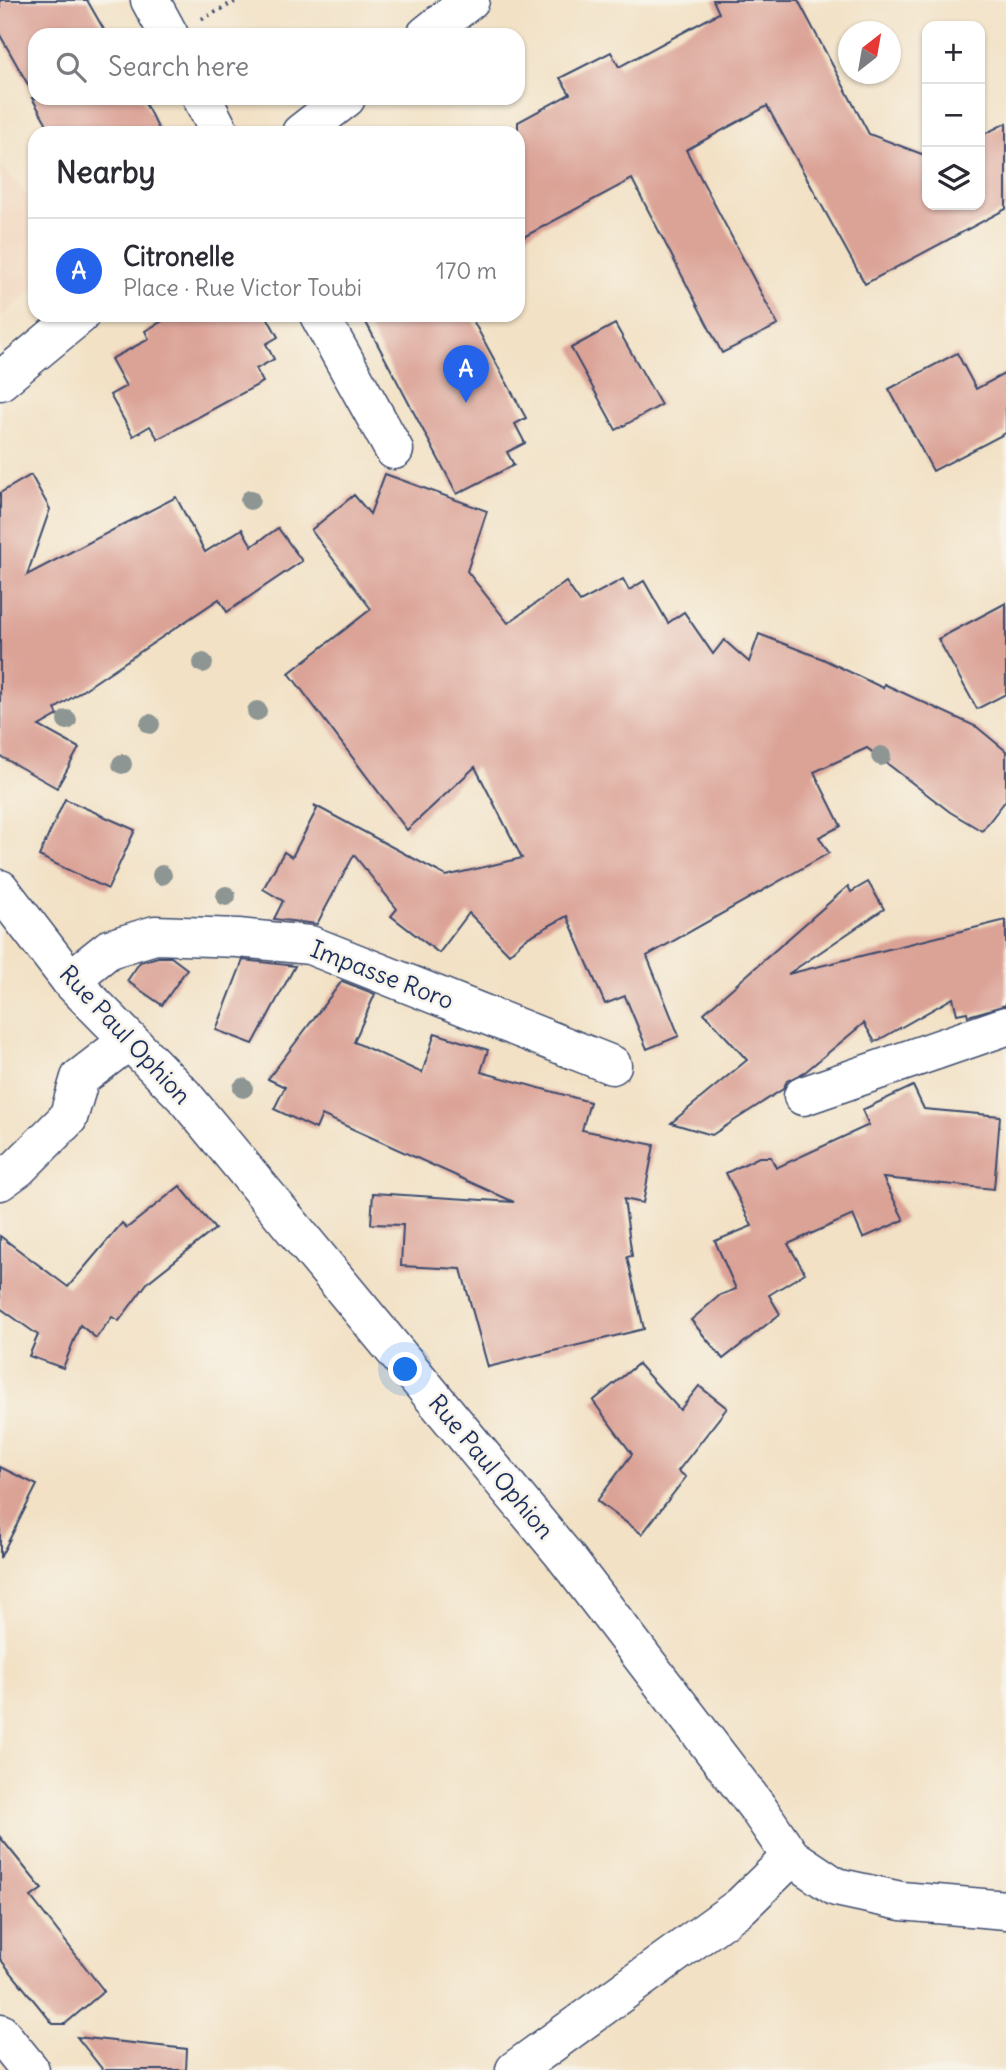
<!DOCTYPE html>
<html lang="en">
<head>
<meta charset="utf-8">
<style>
	:root { --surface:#fff; --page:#f7f7f7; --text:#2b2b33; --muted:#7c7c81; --line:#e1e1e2; --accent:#2563eb }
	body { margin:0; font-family:Delius,sans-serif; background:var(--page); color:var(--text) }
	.controls { position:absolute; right:21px; top:21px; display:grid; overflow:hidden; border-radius:14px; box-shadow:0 2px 5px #0004 }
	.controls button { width:63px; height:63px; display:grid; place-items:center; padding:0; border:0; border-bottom:2px solid var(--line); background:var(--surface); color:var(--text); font:35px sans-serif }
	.compass { position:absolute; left:838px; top:21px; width:63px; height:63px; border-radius:50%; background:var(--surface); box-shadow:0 2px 5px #0004; rotate:31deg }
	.you { position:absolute; left:406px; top:1370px; width:24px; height:24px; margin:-18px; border:5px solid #fff; border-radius:50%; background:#1a73e8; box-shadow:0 0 0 10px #1a73e833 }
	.badge { display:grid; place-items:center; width:46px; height:46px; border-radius:50%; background:var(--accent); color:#fff; font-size:23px; font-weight:700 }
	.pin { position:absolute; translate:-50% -58px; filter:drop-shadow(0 2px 4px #0008) }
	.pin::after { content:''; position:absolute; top:37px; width:24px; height:21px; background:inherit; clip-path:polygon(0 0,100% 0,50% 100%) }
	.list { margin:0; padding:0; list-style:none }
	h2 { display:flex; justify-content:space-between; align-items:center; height:91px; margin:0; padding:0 28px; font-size:30px }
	h2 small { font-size:23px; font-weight:400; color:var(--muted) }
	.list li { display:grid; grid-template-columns:46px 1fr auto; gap:21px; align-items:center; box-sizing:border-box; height:105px; padding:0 28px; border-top:2px solid var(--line) }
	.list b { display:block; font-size:26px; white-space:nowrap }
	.list p { margin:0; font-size:23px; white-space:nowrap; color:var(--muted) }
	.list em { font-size:23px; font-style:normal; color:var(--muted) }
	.icon { flex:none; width:38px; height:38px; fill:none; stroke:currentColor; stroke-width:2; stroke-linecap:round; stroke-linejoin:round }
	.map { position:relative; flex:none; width:1006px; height:2070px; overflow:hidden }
	.search { position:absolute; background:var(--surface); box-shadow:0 2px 5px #0004; left:28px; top:28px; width:497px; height:77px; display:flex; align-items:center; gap:18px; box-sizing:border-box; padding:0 24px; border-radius:21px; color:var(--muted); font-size:26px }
	.panel { position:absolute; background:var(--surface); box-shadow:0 2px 5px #0004; left:28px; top:126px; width:497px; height:196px; border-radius:21px }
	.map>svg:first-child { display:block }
	.built { fill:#f1d5bd }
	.building { fill:#dba296 }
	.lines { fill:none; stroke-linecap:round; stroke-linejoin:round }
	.minor-casing { stroke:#3b4a6d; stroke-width:41 }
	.path { stroke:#3b4a6d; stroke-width:4.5; stroke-dasharray:2 5; stroke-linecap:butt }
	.minor { stroke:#fff; stroke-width:38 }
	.tree { fill:#8d9693 }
	.labels { text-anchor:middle; stroke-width:5; stroke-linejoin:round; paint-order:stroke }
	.street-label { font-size:24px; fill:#1b2f5e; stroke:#f7f3e8 }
</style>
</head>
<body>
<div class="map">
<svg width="1006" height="2070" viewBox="0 0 1006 2070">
	<rect width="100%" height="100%" fill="#f7f3e8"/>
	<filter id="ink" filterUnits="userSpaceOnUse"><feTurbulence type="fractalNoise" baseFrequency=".0143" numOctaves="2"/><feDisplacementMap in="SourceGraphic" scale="14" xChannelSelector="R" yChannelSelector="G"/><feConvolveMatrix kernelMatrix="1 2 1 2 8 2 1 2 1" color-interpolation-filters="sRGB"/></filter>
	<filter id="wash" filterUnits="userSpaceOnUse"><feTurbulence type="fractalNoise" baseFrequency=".00686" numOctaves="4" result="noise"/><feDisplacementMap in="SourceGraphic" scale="28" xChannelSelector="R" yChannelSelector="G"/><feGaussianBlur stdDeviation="1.57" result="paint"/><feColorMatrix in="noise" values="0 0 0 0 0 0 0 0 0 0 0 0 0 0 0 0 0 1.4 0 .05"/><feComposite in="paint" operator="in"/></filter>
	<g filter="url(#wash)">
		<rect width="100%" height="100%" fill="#f2e1c5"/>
		<path class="built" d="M 0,164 L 35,205 L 35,288 L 0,318 Z"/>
		<g id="blocks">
			<g class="building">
				<path d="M 0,0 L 87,0 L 107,35 L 35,35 L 35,97 L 0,35 Z"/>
				<path d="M 713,0 L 798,0 L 869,134 L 927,156 L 927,205 L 980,205 L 980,136 L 1006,123 L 1006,209 L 865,284 L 767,106 L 686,150 L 778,325 L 722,353 L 632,179 L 518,240 L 518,122 L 570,94 L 560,78 L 611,52 L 619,67 L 719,13 Z"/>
				<path d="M 32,98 L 142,98 L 161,133 L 52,133 Z"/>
				<path d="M 173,315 L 266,315 L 278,337 L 266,344 L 274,359 L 256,369 L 263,382 L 158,439 L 150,426 L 133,436 L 110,395 L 126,386 L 111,359 L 149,339 L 145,331 Z"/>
				<path d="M 362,315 L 470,315 L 526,418 L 515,424 L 525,443 L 507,452 L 514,465 L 457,494 Z"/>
				<path d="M 615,324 L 661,405 L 616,430 L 571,348 Z"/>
				<path d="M 957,353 L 976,389 L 1006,373 L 1006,433 L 933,471 L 889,389 Z"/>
				<path d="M 385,474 L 487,511 L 467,571 L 508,623 L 566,582 L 580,602 L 623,579 L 629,590 L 644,581 L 668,623 L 684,612 L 713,654 L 724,640 L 749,662 L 759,634 L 823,659 L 883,688 L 884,684 L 977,727 L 1006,751 L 1006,800 L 982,831 L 950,812 L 867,748 L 814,772 L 841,826 L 819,837 L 829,853 L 647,956 L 679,1036 L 647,1049 L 625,996 L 605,1004 L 567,916 L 525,939 L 509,954 L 469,913 L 439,953 L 391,916 L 397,909 L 354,855 L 317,924 L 274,919 L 283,901 L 263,889 L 284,852 L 292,857 L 317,809 L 314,805 L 446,876 L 522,858 L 475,767 L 407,830 L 289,673 L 371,609 L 311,530 L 354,495 L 370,514 Z"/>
				<path d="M 31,475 L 50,509 L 27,575 L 176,497 L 205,552 L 242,529 L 252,546 L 278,528 L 302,561 L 227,612 L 219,599 L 55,709 L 58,715 L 39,726 L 79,748 L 57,788 L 0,756 L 0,493 Z"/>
				<path d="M 1006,603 L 1006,694 L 977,709 L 938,639 Z"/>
				<path d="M 65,799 L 135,830 L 108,889 L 39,856 Z"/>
				<path d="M 868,882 L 884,909 L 788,974 L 1006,920 L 1006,1005 L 968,1016 L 967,1012 L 957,1014 L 953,998 L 875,1042 L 864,1023 L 805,1072 L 787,1081 L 783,1089 L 712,1135 L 671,1123 L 747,1060 L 704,1013 L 848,886 L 851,892 Z"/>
				<path d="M 158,957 L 171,957 L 187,969 L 162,1005 L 127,981 L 140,962 Z"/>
				<path d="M 243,960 L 295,966 L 253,1044 L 216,1030 Z"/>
				<path d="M 342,981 L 375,994 L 354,1042 L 422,1073 L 435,1033 L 488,1050 L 481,1072 L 590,1102 L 582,1130 L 654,1145 L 643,1203 L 624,1199 L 632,1256 L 627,1257 L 644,1329 L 488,1367 L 461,1269 L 401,1266 L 403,1225 L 371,1224 L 373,1193 L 514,1202 L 322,1115 L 316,1129 L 274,1109 L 285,1087 L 268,1079 Z"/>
				<path d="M 913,1086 L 924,1109 L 1000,1116 L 994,1189 L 883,1178 L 904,1220 L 863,1238 L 853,1215 L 788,1244 L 805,1273 L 769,1295 L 780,1314 L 723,1359 L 691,1320 L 720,1295 L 736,1289 L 715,1241 L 752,1226 L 726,1173 L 759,1157 L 771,1157 L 776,1168 L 869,1125 L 862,1110 Z"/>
				<path d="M 180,1186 L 215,1229 L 148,1282 L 119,1321 L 112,1317 L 96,1338 L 80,1325 L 63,1368 L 29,1356 L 38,1335 L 0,1308 L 0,1236 L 68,1287 L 122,1223 L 127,1228 Z"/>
				<path d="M 638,1364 L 680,1410 L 699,1386 L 727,1408 L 678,1471 L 686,1477 L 642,1534 L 597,1501 L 632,1454 L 593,1401 Z"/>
				<path d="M 0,1467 L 37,1485 L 0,1558 Z"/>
				<path d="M 0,1837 L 42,1889 L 31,1897 L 104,1991 L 65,2024 L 53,2024 L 0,1959 Z"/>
				<path d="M 77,2037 L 187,2049 L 186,2070 L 103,2070 Z"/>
			</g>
		</g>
	</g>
	<g filter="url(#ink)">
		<use href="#blocks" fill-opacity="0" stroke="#3b4a6d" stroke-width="2"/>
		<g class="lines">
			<defs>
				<g id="minor">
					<path d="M 150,0 L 169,35"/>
					<path d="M 426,35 L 470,0"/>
					<path d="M 202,98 L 220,133"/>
					<path d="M 301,133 L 346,98"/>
					<path d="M 319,315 L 394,450"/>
					<path d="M 0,381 L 80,315"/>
					<path d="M 0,889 L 70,980 L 184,1096 L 564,1555 L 757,1807 L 791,1857 L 836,1887 L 901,1901 L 1006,1910"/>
					<path d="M 70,980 L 109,949 L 155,935 L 238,938 L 310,945 L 612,1065"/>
					<path d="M 803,1096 L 1006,1026"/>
					<path d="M 0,1181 L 18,1168 L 68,1118 L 80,1078 L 128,1041"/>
					<path d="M 0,2033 L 30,2070"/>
					<path d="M 515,2070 L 741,1906 L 791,1857"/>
				</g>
			</defs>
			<use href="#minor" class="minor-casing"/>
			<path class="path" d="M 202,19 L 238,0"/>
			<use href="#minor" class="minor"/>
		</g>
		<g class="tree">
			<circle cx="250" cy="500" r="10"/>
			<circle cx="203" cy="663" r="10"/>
			<circle cx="257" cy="711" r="10"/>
			<circle cx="67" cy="720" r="10"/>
			<circle cx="150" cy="724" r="10"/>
			<circle cx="881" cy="756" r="10"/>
			<circle cx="122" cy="764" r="10"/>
			<circle cx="162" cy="875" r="10"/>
			<circle cx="226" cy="896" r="10"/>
			<circle cx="243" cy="1088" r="10"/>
		</g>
	</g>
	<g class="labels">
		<g class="street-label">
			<text transform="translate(382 975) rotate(21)" y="8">Impasse Roro</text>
			<text transform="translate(125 1035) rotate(47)" y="8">Rue Paul Ophion</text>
			<text transform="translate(491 1467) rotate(50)" y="8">Rue Paul Ophion</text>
		</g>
	</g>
</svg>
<div class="controls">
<button>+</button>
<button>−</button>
<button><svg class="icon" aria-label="layers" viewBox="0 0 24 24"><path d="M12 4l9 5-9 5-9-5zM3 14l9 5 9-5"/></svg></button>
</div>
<svg class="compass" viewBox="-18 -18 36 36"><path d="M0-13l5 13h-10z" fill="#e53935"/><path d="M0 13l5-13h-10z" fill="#7c7c81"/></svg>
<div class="you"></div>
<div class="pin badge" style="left:466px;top:403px">A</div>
<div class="search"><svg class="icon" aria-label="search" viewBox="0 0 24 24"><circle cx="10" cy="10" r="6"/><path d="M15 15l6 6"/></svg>Search here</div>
<section class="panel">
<h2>Nearby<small></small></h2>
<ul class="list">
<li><span class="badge">A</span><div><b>Citronelle</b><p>Place · Rue Victor Toubi</p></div><em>170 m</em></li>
</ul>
</section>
</div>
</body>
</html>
